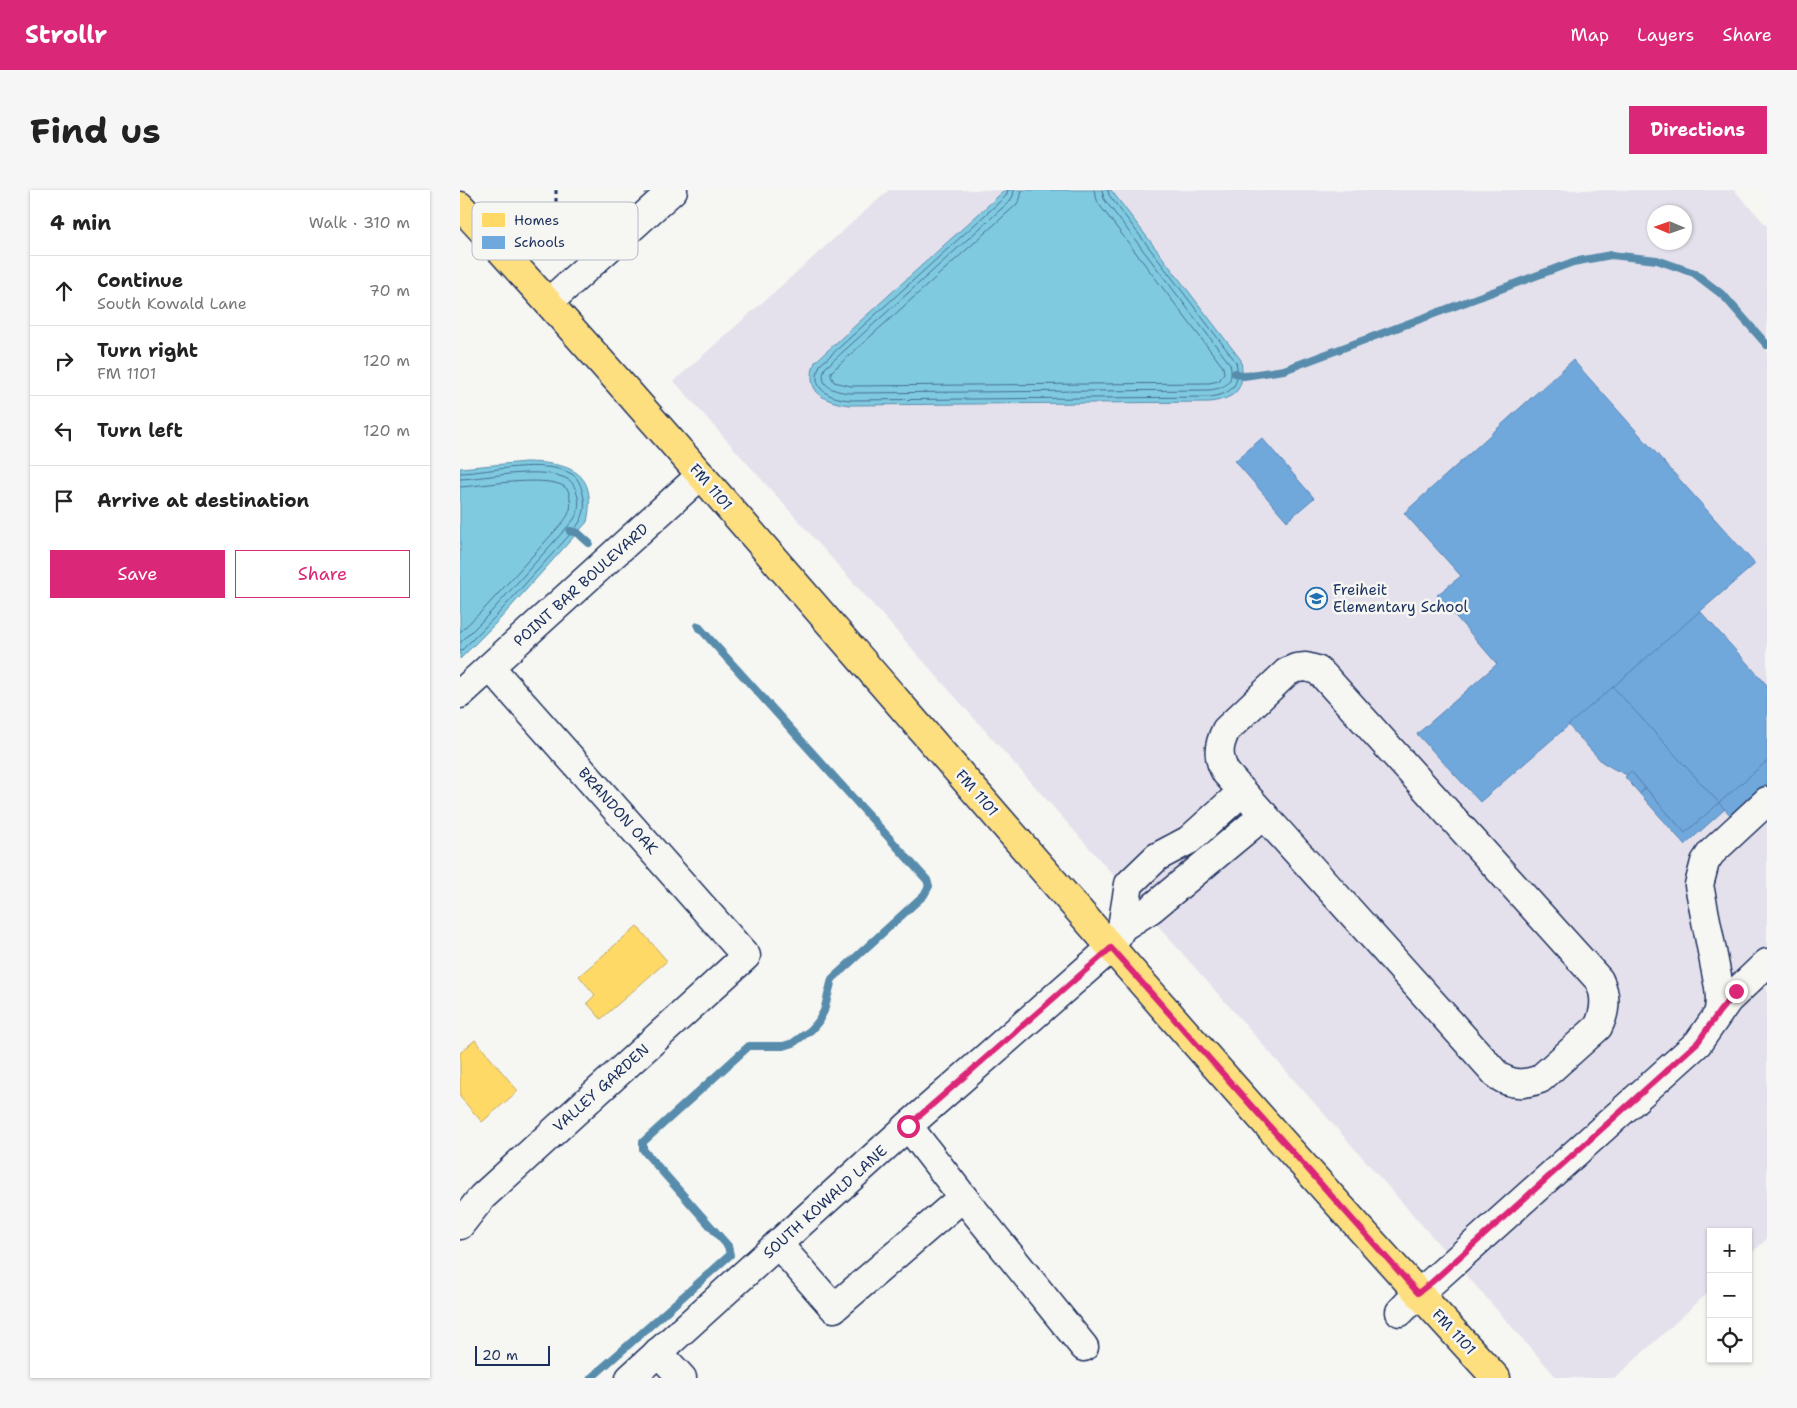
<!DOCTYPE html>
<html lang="en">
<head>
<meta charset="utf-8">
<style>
	:root { --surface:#fff; --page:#f6f6f6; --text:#222; --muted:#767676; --line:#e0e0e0; --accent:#db2777 }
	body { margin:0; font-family:"Shantell Sans",sans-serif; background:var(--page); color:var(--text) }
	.controls { position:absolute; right:15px; bottom:15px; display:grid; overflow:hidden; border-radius:0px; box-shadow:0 1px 4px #0004 }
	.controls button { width:45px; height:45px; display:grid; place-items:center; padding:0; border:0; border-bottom:1px solid var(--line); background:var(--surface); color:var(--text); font:25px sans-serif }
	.compass { position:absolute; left:1187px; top:15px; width:45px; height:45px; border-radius:50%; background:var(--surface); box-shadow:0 1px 4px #0004; rotate:272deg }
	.scale { position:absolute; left:15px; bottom:12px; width:75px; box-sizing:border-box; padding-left:5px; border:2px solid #1b2f5e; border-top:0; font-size:14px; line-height:18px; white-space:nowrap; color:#1b2f5e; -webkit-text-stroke:4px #f6f6f2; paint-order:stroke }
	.stop { position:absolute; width:15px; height:15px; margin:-11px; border:4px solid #db2777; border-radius:50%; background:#fff }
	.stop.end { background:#db2777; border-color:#fff; box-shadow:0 1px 5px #0008 }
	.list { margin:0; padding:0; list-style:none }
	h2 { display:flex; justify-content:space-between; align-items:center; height:65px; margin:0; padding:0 20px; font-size:21px }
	h2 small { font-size:16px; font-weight:400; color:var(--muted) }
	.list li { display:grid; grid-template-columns:32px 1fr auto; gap:15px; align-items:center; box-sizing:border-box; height:70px; padding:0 20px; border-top:1px solid var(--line) }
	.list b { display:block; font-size:19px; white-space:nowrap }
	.list p { margin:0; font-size:16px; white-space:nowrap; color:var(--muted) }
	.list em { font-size:16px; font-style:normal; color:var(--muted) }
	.actions { display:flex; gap:10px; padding:15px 20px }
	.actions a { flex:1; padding:11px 0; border:1px solid var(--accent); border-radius:0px; text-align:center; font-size:18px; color:var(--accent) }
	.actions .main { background:var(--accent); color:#fff }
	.icon { flex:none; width:28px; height:28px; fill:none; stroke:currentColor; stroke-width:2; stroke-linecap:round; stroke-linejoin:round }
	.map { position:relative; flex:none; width:1307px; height:1188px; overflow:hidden; border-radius:0px }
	header { display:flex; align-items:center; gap:30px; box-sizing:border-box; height:70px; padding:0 25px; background:var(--accent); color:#fff }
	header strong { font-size:24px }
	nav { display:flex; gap:28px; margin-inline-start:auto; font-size:18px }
	.intro { display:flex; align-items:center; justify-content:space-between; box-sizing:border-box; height:120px; padding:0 30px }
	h1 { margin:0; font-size:35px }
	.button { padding:12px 22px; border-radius:0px; background:var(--accent); color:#fff; font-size:18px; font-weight:700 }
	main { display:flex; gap:30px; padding:0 30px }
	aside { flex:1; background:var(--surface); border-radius:0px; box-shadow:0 1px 4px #0004 }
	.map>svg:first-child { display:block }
	.built { fill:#e5e1ec; fill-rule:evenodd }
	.water { fill:#80cae0; stroke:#588cac }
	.homes { fill:#ffd966; stroke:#bba664 }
	.schools { fill:#6fa8dc; stroke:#5684b6 }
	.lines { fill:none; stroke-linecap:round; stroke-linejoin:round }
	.shore { stroke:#436d92; stroke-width:1 }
	.stream { stroke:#588cac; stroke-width:8 }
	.minor-casing { stroke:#1b2f5e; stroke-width:31 }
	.major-casing { stroke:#1b2f5e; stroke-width:31 }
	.path { stroke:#1b2f5e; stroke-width:3; stroke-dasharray:4 4; stroke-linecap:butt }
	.minor { stroke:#f6f6f2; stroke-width:28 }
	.major { stroke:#fedf80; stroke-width:28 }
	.route { stroke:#db2777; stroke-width:6 }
	.labels { text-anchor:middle; stroke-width:5; stroke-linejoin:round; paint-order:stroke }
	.street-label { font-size:15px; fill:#1b2f5e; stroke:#f6f6f2 }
	.poi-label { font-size:15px; fill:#1b2f5e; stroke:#f6f6f2; text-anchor:start }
	.key { fill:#f6f6f2; stroke:#b4bac6; stroke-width:1 }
	.key-label { font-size:14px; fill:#1b2f5e }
</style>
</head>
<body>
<header>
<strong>Strollr</strong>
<nav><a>Map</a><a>Layers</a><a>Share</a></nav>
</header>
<div class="intro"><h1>Find us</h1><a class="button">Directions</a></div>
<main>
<aside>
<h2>4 min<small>Walk · 310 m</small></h2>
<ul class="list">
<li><svg class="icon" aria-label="ahead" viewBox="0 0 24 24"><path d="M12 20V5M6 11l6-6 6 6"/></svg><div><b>Continue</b><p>South Kowald Lane</p></div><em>70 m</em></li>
<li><svg class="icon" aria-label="right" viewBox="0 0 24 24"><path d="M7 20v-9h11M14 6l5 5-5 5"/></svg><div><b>Turn right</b><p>FM 1101</p></div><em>120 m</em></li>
<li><svg class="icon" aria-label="left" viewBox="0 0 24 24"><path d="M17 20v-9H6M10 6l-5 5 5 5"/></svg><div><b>Turn left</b></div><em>120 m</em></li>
<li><svg class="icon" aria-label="arrive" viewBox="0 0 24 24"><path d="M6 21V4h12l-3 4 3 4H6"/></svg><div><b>Arrive at destination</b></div></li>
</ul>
<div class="actions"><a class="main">Save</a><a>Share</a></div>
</aside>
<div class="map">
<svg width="1307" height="1188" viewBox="0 0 1307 1188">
	<rect width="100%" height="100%" fill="#f6f6f2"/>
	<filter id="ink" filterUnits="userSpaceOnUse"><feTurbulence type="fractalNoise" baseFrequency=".02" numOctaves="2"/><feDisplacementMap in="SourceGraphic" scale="10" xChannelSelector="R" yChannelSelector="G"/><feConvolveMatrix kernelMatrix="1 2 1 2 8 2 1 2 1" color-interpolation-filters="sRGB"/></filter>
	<g filter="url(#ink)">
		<path class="built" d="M 429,0 L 1274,0 L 1307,36 L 1307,1049 L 1288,1066 L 1288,1042 L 1251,1042 L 1251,1100 L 1155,1188 L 1097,1188 L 602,627 L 214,191 ZM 1194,22 L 1224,22 L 1224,52 L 1194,52 Z"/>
		<g class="water">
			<path d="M 545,0 L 651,0 L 781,170 C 785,198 778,208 750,212 L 390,215 C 364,212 344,202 355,172 Z"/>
			<path d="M 66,272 C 110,273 138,281 127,332 L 39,430 L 0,469 L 0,278 Z"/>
		</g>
		<g class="homes">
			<path d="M 177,736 L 207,771 L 141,829 L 127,813 L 135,805 L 119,786 Z"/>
			<path d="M 15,850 L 58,901 L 22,932 L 0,907 L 0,863 Z"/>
		</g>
		<g class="schools">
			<path d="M 1113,170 L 1295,374 L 1020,612 L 957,544 L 1037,474 L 977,405 L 1001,386 L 944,323 Z"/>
			<path d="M 802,248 L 854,308 L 827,331 L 775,271 Z"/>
			<path d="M 1240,421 L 1307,495 L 1307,571 L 1259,613 L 1153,497 Z"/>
			<path d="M 1153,497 L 1259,613 L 1225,643 L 1171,581 L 1167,585 L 1154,579 L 1142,572 L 1108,535 Z"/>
			<path d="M 1307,571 L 1307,599 L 1274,629 L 1259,613 Z"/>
			<path d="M 1171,581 L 1185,598 L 1180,604 L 1165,587 Z"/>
			<path d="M 1185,598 L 1225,643 L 1259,613 L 1265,619 L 1225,655 L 1180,604 Z"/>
		</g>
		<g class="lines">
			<g class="shore">
				<path d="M 548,0 L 546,6 L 360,175 C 349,200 370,208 390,210 L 750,207 C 772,204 781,195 776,172 L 649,5 L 648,0"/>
				<path d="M 554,0 L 553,6 L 550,11 L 365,178 C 357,197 376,202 391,203 L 749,200 C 767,198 774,192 770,174 L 644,9 L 642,0"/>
				<path d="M 562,0 L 560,9 L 556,15 L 371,182 L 371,186 L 374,192 L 391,196 L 749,193 L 759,191 L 764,183 L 763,177 L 638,13 L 634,0"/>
				<path d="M 0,283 C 32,282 82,268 112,284 C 119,289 121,296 123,304 C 127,318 123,329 114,340 L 36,426 L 0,462"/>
				<path d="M 0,289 C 29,288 84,275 109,290 C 114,293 116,301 118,307 C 120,319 117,327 109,335 L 31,422 L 0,453"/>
				<path d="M 0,297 C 20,296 94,283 107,299 C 109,301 110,306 110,309 C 112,318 109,324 104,331 L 26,417 L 0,442"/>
			</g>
			<g class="stream">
				<path d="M 775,183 L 784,186 L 824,180 L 1113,72 L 1151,65 L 1197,70 L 1234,83 L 1264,106 L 1307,155"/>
				<path d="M 110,341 L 118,343 L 129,353"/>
				<path d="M 131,1188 L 270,1065 L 268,1056 L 185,962 L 183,959 L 183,952 L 289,856 L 323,856 L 333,853 L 351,840 L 358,832 L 364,821 L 372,789 L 464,705 L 469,696 L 467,690 L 238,436"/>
			</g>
			<defs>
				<g id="minor">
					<path d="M 89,112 L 213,0"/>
					<path d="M 846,477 L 857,480 L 864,486 L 1139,790 C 1147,806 1146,821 1138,837 L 1080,889 C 1064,895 1052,895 1038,886 L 766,583 C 757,567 758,556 766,540 L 827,482 L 836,478 Z"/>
					<path d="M 0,504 L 241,285"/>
					<path d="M 662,737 L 691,719 L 804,625"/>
					<path d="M 1259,822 L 1260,809 L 1259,797 L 1239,695 L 1245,672 L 1251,663 L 1307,611"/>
					<path d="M 448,936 L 503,1007"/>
					<path d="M 0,1035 L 22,1007 L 286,766 L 30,477"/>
					<path d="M 318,1054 L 374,1118 L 503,1007 L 624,1157"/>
					<path d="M 940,1122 L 958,1103 L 972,1092 L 1238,853 L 1268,810 L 1307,773"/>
					<path d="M 198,1162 L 222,1188"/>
					<path d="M 170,1188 L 448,936 L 651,758 L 662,737 L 669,694 L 697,667 L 729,650 L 782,602"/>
				</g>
				<path id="major" d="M 0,16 C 150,178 293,345 437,511 C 634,739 832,966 1036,1188"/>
			</defs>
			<use href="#minor" class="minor-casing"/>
			<use href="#major" class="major-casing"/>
			<path class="path" d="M 96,0 L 96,33 L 91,50 L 96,58"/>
			<use href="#minor" class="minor"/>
			<use href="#major" class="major"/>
		</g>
	</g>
	<g class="lines" filter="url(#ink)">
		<path class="route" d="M 448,936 L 651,758 L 958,1103 L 972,1092 L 1238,852 L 1259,822 L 1276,801"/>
	</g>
	<defs>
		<symbol id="school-ring" viewBox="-11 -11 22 22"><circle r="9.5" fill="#f6f6f2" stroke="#1f6fb2" stroke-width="1.5"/><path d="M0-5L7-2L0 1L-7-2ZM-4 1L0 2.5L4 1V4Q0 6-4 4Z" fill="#1f6fb2"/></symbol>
	</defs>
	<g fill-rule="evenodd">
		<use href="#school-ring" x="844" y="396" width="25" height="25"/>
	</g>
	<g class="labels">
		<g class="street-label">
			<text transform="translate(251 297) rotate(49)" y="5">FM 1101</text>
			<text transform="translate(121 395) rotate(-42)" y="5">POINT BAR BOULEVARD</text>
			<text transform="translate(517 603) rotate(49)" y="5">FM 1101</text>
			<text transform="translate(158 621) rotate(48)" y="5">BRANDON OAK</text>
			<text transform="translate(141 898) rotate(-42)" y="5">VALLEY GARDEN</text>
			<text transform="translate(365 1012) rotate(-42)" y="5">SOUTH KOWALD LANE</text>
			<text transform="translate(994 1142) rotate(47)" y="5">FM 1101</text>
		</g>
		<g class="poi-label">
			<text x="873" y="405">Freiheit<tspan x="873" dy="17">Elementary School</tspan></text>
		</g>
	</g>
	<rect x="12" y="12" width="166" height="58" rx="8" class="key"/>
	<rect x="22" y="23" width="23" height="14" fill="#ffd966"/>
	<rect x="22" y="46" width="23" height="13" fill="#6fa8dc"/>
	<g class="key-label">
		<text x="54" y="35">Homes</text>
		<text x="54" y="57">Schools</text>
	</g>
</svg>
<div class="controls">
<button>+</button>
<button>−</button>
<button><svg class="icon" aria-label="locate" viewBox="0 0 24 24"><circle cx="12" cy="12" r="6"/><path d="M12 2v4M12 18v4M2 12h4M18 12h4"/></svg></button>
</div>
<svg class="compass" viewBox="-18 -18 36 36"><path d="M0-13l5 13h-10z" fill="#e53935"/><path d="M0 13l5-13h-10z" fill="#767676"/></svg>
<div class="scale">20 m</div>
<div class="stop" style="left:448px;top:936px"></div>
<div class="stop end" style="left:1276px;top:801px"></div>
</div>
</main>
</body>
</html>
